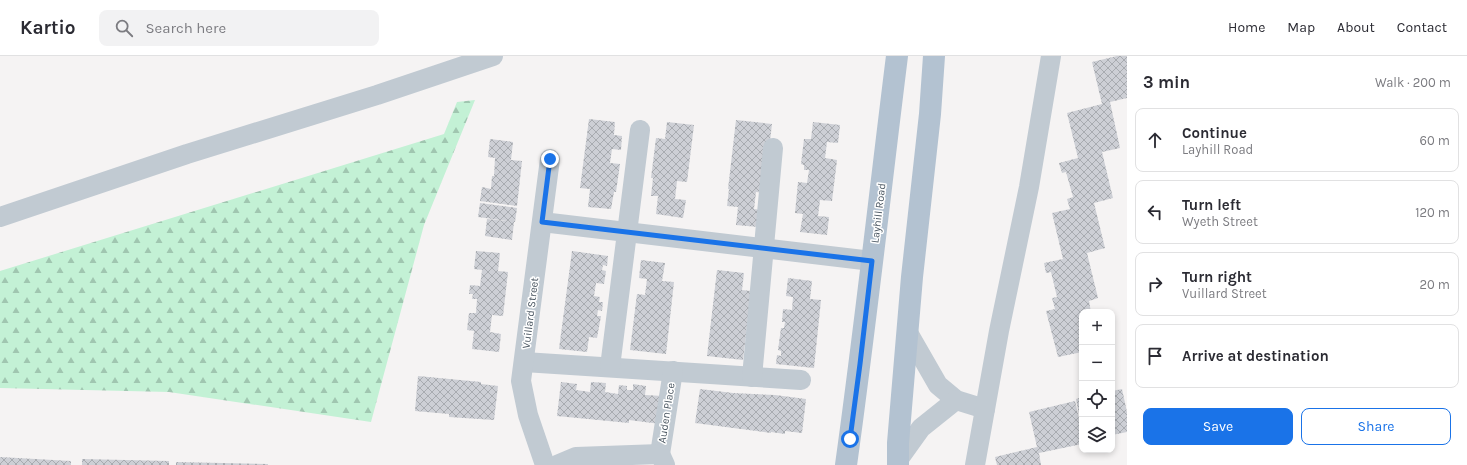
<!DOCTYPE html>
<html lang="en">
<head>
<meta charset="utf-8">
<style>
	:root { --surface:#fff; --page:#f2f2f3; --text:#2b2b33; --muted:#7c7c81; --line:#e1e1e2; --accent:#1a73e8 }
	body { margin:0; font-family:Karla,sans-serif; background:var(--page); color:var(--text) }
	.controls { position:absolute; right:12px; bottom:12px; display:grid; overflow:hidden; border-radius:8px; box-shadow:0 2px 6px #0003 }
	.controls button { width:36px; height:36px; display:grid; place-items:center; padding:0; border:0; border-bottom:1px solid var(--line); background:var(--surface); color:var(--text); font:20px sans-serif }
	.stop { position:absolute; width:12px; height:12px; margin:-9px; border:3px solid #1a73e8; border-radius:50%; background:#fff }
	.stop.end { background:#1a73e8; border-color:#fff; box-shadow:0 1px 4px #0008 }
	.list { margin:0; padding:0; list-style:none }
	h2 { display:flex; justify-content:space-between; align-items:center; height:52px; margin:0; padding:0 16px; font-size:17px }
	h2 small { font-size:13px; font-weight:400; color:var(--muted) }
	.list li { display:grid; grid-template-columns:26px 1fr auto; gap:12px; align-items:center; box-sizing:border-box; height:64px; margin:0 8px 8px; padding:0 8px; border:1px solid var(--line); border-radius:8px }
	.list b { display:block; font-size:15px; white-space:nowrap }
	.list p { margin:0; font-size:13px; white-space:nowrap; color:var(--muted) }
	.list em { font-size:13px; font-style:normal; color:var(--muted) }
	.actions { display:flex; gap:8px; padding:12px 16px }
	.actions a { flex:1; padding:9px 0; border:1px solid var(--accent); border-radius:8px; text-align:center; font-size:14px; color:var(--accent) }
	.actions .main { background:var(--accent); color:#fff }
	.icon { flex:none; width:22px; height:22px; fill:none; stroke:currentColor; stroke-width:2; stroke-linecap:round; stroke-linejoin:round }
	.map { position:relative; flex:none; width:1127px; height:409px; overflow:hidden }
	header { display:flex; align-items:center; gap:24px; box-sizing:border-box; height:56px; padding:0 20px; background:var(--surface); border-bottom:1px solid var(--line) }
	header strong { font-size:19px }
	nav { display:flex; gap:22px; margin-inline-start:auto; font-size:14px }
	.search { width:280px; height:36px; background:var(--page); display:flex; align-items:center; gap:10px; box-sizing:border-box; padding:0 14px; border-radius:8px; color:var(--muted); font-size:15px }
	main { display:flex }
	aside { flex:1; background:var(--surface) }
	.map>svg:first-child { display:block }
	.forest { fill:url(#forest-firs) }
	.building { fill:url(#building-cross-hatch) }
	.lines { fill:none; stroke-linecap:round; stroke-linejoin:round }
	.minor { stroke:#c1cad2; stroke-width:20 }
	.major { stroke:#b3c2d1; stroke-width:22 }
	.route { stroke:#1a73e8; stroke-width:5 }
	.labels { text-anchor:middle; stroke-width:3; stroke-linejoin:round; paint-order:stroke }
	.street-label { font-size:11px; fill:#4a5661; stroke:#fff }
</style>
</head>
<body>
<header>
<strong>Kartio</strong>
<div class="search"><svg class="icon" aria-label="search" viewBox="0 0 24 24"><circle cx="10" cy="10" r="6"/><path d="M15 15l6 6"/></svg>Search here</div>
<nav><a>Home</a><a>Map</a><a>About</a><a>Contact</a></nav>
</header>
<main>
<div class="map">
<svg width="1127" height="409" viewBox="0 0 1127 409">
	<defs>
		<pattern id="forest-firs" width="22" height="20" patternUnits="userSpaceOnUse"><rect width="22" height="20" fill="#c3f1d5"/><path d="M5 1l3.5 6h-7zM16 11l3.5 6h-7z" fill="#a0c6b0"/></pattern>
		<pattern id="building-cross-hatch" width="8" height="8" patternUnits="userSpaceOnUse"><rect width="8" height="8" fill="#cdcfd5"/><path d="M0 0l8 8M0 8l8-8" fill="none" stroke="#a8abb0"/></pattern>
	</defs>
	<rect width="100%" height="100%" fill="#f5f3f3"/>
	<path class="forest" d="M 475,44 L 424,169 L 371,366 L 169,336 L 0,332 L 0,215 L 444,78 L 457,46 Z"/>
	<g class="building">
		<path d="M 1117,0 L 1127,0 L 1127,42 L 1110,46 L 1120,92 L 1102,96 L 1113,142 L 1094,147 L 1105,192 L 1087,197 L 1098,242 L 1089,245 L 1091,256 L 1082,256 L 1082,296 L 1058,301 L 1046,255 L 1055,253 L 1052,242 L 1057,241 L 1051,216 L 1046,217 L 1044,207 L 1063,203 L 1052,157 L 1070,153 L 1067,143 L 1073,141 L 1066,116 L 1062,117 L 1059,107 L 1078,102 L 1067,57 L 1102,48 L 1092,6 Z"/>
		<path d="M 589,63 L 615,66 L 614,79 L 622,80 L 621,94 L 612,93 L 610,107 L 620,108 L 616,136 L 614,136 L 611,153 L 588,151 L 590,133 L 580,132 Z"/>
		<path d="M 736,64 L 772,68 L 764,137 L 756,136 L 754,153 L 761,154 L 758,171 L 736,169 L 738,151 L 727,150 L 729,133 L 728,133 Z"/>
		<path d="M 667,66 L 694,69 L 687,126 L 677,125 L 675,143 L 686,144 L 683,162 L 656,158 L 658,140 L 651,140 L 653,122 L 651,122 L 656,82 L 665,83 Z"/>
		<path d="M 813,66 L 840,69 L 838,87 L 827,86 L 825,102 L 837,104 L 832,145 L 820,144 L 818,160 L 829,161 L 827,179 L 800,176 L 803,158 L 795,157 L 798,126 L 807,127 L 809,114 L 804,114 L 804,109 L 801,108 L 804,83 L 811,83 Z"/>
		<path d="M 490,83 L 513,86 L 511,104 L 522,105 L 520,123 L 510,122 L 520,123 L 517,150 L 480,145 L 482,131 L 491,133 L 492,120 L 494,120 L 495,102 L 488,101 Z"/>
		<path d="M 480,147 L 517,152 L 515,166 L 514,166 L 512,184 L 485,180 L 487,163 L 507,165 L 478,161 Z"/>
		<path d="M 476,195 L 500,197 L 498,215 L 508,216 L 503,260 L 492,259 L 490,276 L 501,278 L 499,296 L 472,293 L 474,275 L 467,274 L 469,257 L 476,257 L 477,243 L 472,243 L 473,238 L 469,238 L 470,229 L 480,230 L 482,214 L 474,213 Z"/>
		<path d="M 572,195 L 608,200 L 607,210 L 603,209 L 602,214 L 606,215 L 604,228 L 596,227 L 594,240 L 600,241 L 599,246 L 603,246 L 602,255 L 598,254 L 597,260 L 601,260 L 597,282 L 589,281 L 587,296 L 559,293 Z"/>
		<path d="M 641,204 L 665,207 L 662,225 L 674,226 L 666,298 L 630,294 L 637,238 L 645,239 L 647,223 L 639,222 Z"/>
		<path d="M 717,214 L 744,217 L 742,234 L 751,235 L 743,304 L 707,300 Z"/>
		<path d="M 788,222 L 812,225 L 810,243 L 821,244 L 814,312 L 776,308 L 777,299 L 781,300 L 781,295 L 778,294 L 781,272 L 784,272 L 785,266 L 782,266 L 783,253 L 792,254 L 793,241 L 786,240 Z"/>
		<path d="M 418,320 L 481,326 L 481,328 L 498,330 L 494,364 L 449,361 L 449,358 L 415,355 Z"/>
		<path d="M 561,326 L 577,328 L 576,334 L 590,336 L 591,326 L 606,327 L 605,336 L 618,338 L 619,329 L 627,330 L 627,334 L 633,334 L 633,328 L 646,330 L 645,339 L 663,340 L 660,368 L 629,364 L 629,367 L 557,360 Z"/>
		<path d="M 700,333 L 733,337 L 775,339 L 806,343 L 802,377 L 785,375 L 785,378 L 771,376 L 771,377 L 695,367 Z"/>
		<path d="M 1122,333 L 1127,356 L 1127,376 L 1112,379 L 1112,335 Z"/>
		<path d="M 1082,341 L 1082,369 L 1081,369 L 1076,343 Z"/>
		<path d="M 1075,345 L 1082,375 L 1082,388 L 1039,397 L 1041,409 L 997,409 L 995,401 L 1037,391 L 1029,356 Z"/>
		<path d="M 0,401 L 71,405 L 71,409 L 0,409 Z"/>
		<path d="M 82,403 L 169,405 L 169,409 L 82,409 Z"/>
		<path d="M 176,406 L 268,408 L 268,409 L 176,409 Z"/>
	</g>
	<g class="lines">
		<g class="minor">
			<path d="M 0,161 L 187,98 L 377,39 L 493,0"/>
			<path d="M 542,166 L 872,205"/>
			<path d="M 907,275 L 938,329 L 956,344 L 985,353"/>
			<path d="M 524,306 L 801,324"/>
			<path d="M 610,311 L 640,74"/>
			<path d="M 752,321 L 773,92"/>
			<path d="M 660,398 L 673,315"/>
			<path d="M 898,404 L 921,372 L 956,344"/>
			<path d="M 545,409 L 528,359 L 521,325 L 550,103"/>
			<path d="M 557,409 L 576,401 L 660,398 L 665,409"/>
			<path d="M 975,409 L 999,275 L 1029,131 L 1051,0"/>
		</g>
		<g class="major">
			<path d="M 846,409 C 865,273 880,136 897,0"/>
			<path d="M 898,409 L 898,387 L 912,221 L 930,58 L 934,0"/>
		</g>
	</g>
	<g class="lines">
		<path class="route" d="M 550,103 L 542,166 L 872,205 L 860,308 L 850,383"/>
	</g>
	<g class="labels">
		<g class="street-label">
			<text transform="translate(878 157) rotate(-83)" y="4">Layhill Road</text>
			<text transform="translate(530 257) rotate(-83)" y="4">Vuillard Street</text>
			<text transform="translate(666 357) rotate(-81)" y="4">Auden Place</text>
		</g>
	</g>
</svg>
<div class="controls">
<button>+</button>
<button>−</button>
<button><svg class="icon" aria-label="locate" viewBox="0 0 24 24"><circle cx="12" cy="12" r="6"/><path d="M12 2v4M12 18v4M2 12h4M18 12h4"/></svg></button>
<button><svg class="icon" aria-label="layers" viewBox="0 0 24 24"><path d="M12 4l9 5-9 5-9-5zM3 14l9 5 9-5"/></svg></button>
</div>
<div class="stop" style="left:850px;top:383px"></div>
<div class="stop end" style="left:550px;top:103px"></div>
</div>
<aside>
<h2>3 min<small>Walk · 200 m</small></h2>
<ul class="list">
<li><svg class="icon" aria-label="ahead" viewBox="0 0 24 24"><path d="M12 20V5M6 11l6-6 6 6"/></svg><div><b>Continue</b><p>Layhill Road</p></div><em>60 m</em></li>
<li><svg class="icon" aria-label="left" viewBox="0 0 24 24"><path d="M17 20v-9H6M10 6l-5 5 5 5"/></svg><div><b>Turn left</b><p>Wyeth Street</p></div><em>120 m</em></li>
<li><svg class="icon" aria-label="right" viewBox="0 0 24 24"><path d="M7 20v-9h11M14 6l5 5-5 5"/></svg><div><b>Turn right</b><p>Vuillard Street</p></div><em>20 m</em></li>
<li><svg class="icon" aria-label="arrive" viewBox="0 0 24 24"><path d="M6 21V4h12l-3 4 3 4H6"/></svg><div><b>Arrive at destination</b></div></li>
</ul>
<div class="actions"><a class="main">Save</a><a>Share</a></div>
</aside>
</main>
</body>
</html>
